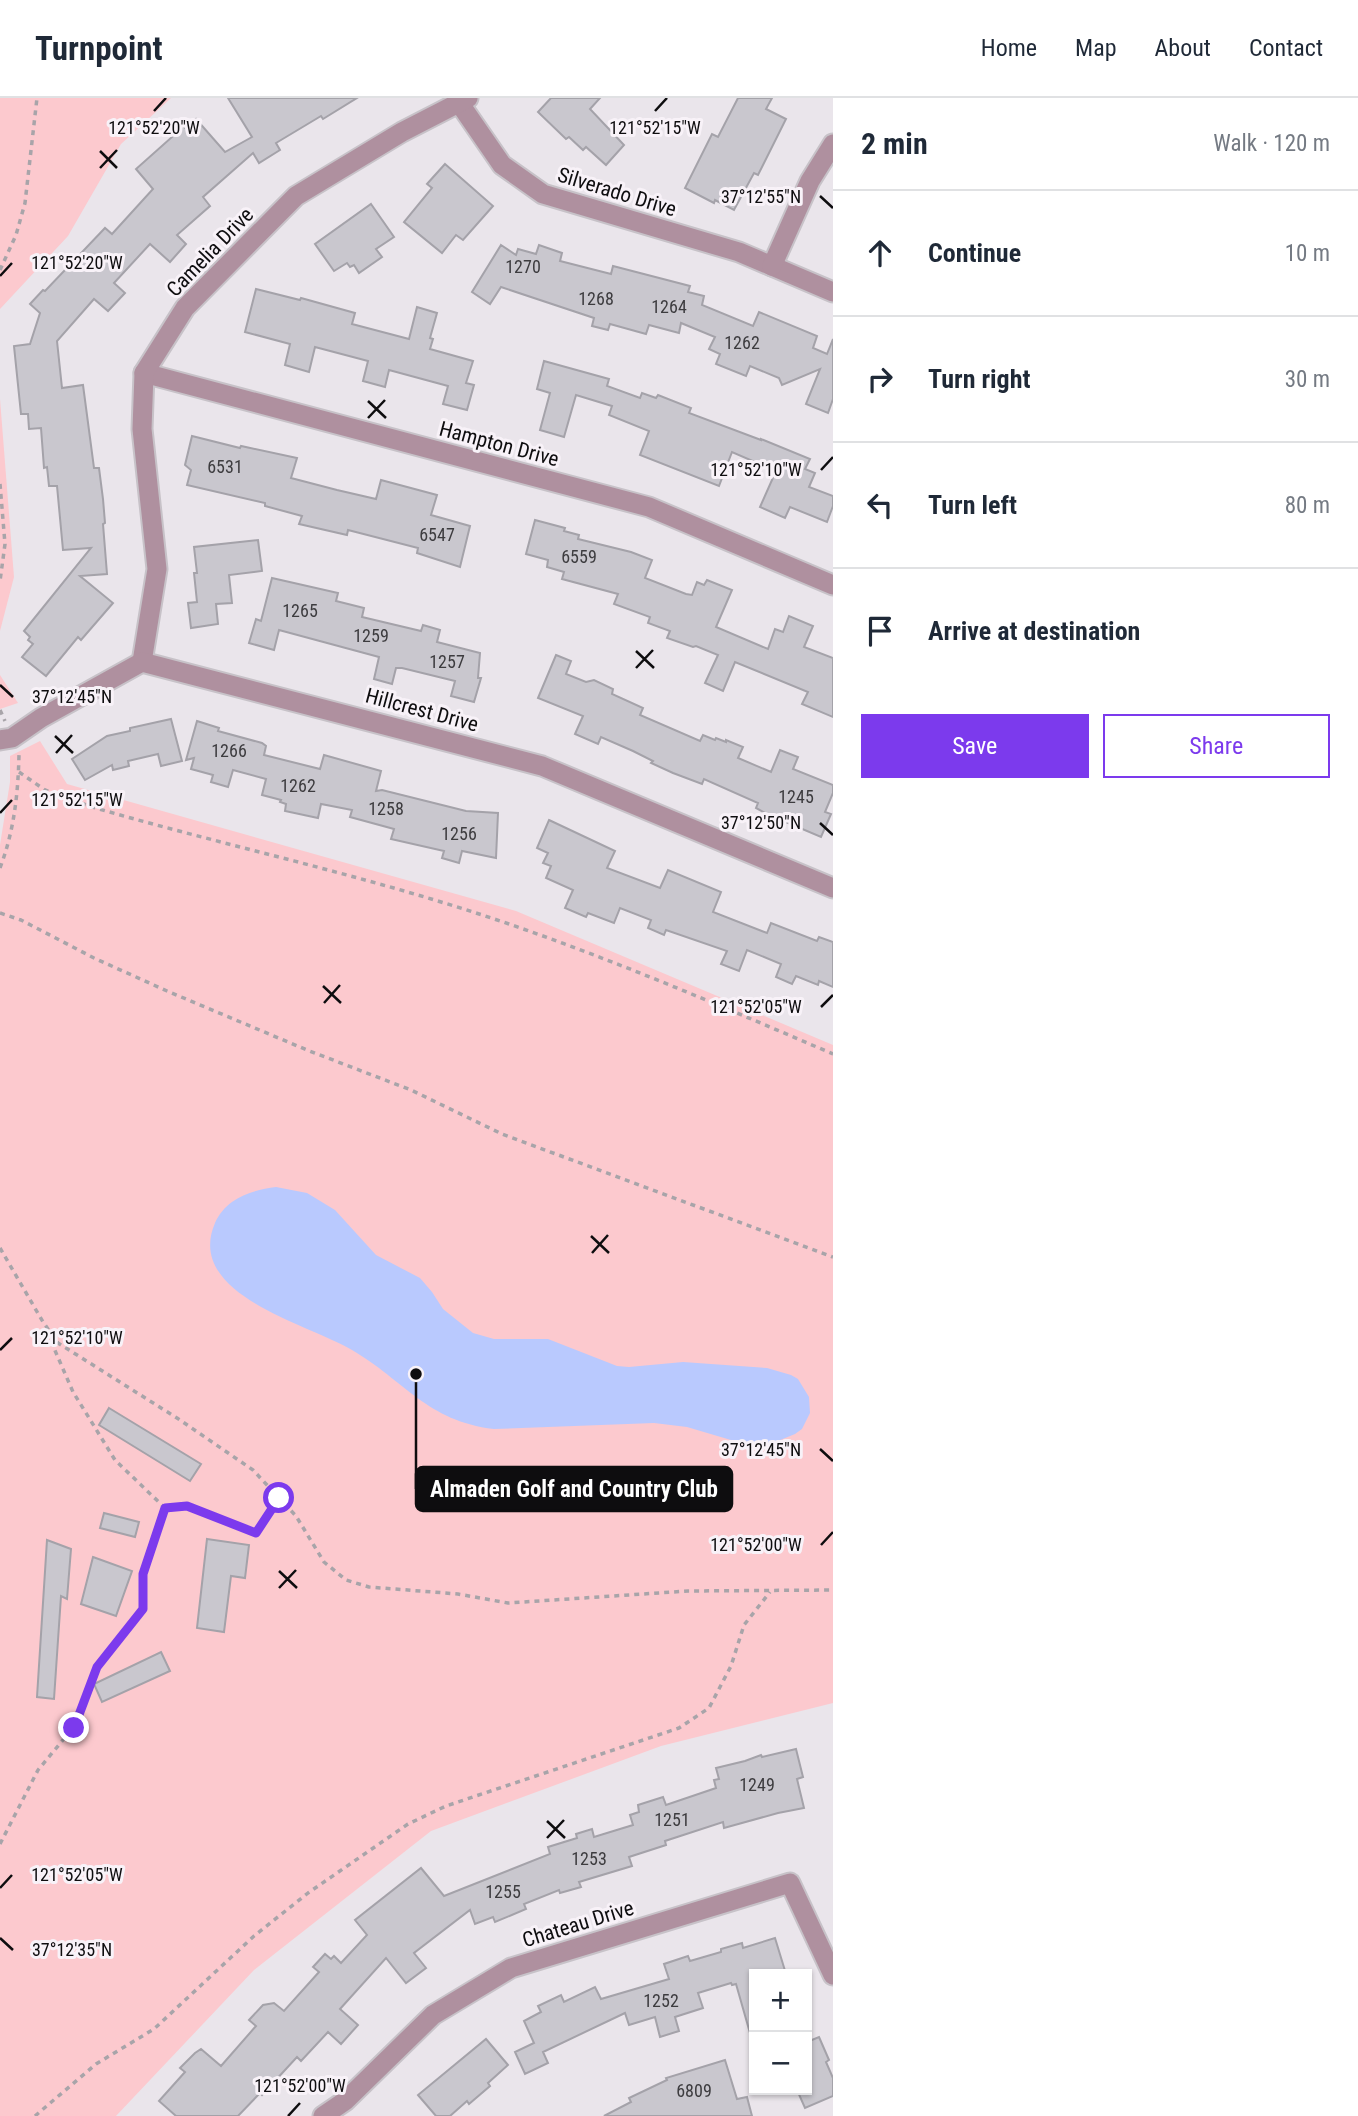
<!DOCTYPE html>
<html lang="en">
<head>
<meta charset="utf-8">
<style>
	:root { --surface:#fff; --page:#f2f2f3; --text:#1f2937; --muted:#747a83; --line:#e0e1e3; --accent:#7c3aed }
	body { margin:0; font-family:"Roboto Condensed",sans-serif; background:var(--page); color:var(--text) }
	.controls { position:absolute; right:21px; bottom:21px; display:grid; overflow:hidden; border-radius:0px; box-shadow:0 2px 5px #0004 }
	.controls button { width:63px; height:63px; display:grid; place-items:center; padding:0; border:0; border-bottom:2px solid var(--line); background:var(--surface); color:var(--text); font:35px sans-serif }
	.stop { position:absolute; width:21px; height:21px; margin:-16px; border:5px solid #7c3aed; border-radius:50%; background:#fff }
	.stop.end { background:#7c3aed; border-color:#fff; box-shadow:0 2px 7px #0008 }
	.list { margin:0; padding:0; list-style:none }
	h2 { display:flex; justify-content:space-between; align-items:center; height:91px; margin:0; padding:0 28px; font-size:30px }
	h2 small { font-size:23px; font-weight:400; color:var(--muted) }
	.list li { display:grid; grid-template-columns:46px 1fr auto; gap:21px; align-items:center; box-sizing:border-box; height:126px; padding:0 28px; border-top:2px solid var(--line) }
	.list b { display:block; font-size:26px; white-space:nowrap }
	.list em { font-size:23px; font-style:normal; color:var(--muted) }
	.actions { display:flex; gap:14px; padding:21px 28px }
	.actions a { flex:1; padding:16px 0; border:2px solid var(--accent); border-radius:0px; text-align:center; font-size:24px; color:var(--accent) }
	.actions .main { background:var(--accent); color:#fff }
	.icon { flex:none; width:38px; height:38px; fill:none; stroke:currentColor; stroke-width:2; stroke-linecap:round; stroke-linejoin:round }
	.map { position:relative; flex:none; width:833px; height:2018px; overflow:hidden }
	header { display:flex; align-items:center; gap:42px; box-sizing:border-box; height:98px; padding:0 35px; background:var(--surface); border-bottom:2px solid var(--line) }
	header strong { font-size:33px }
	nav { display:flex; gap:38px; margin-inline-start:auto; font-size:24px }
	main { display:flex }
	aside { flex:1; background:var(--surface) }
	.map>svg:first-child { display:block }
	.green { fill:#fcc9ce }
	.water { fill:#b9c9fe }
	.building { fill:#c9c7ce; stroke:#a4a2a9; stroke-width:2 }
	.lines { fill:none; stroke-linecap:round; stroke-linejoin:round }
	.minor-casing { stroke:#c7c2c8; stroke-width:23 }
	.path { stroke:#a8a4a9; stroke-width:3.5; stroke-dasharray:5 5; stroke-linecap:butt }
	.minor { stroke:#af909f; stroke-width:19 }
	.route { stroke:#7c3aed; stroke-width:9 }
	.ticks { fill:none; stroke:#0e0d0f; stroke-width:2.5 }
	.labels { text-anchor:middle; stroke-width:6; stroke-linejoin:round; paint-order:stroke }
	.number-label { font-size:18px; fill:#3d3c3f }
	.street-label { font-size:21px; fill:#0e0d0f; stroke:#f8f2f8 }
	.ticks-label { font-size:18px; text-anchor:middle; fill:#0e0d0f; stroke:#f8f2f8; stroke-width:6; stroke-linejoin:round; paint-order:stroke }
	.leader { fill:none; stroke:#0e0d0f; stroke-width:2.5 }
	.callout-dot { fill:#0e0d0f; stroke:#f8f2f8; stroke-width:2.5 }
	.callout { fill:#0e0d0f; stroke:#0e0d0f; stroke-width:2.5 }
	.callout-label { font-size:23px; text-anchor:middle; font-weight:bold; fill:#fff }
</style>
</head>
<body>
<header>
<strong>Turnpoint</strong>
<nav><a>Home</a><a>Map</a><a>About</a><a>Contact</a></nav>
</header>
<main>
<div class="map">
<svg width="833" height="2018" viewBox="0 0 833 2018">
	<rect width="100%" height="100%" fill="#eae5eb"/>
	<g class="green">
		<path d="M 0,0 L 171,0 L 121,46 L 68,138 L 0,211 Z"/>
		<path d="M 0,301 L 14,479 L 0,533 Z"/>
		<path d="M 0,577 L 18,605 L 0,611 Z"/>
		<path d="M 40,643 L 67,686 L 516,813 L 833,947 L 833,1605 L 661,1648 L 431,1733 L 254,1872 L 116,2018 L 0,2018 L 0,747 L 10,684 L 10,658 Z"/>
	</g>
	<path class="water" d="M 276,1089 L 307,1095 L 335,1112 L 376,1157 L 420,1180 L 432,1194 L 443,1211 L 473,1235 L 494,1241 L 548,1241 L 617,1268 L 629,1269 L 683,1264 L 767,1270 L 791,1277 L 798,1281 L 809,1299 L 810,1315 L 802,1331 L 795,1336 L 773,1345 L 757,1347 L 741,1345 L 687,1329 L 654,1325 L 494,1331 C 427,1323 405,1283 352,1252 C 309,1226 184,1197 215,1125 C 226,1100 252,1092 276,1089 Z"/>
	<g class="building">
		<path d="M 228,0 L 357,0 L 323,21 L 321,18 L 276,45 L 280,52 L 259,65 L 253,55 L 203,99 L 210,108 L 177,137 L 186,146 L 170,164 L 150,146 L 114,185 L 125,195 L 108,213 L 94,201 L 57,243 L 62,290 L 83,287 L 94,370 L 99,370 L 103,401 L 105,425 L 103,426 L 107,476 L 80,478 L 113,505 L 81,542 L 78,539 L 46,578 L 22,559 L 33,546 L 28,542 L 30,539 L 24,533 L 91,450 L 63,452 L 57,388 L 49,388 L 47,369 L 44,370 L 41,330 L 29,331 L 28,316 L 21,316 L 14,248 L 30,246 L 40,215 L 30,206 L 43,192 L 45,193 L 105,130 L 112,136 L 153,91 L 136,71 L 172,39 L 170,37 L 182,27 L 185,30 L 196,21 L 225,54 L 252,39 Z"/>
		<path d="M 551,0 L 600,0 L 590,11 L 624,47 L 606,67 L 586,49 L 583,52 L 569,39 L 566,41 L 538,14 Z"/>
		<path d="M 738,0 L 772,0 L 766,11 L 786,21 L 758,77 L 754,75 L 734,112 L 715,102 L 714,105 L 685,90 L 712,36 L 718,39 Z"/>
		<path d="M 445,66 L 493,108 L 463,142 L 456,137 L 442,155 L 404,124 L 432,90 L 427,86 Z"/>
		<path d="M 371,106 L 394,139 L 376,151 L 382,159 L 359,175 L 354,167 L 350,169 L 347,165 L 334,173 L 315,146 Z"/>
		<path d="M 501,147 L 516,157 L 518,151 L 536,156 L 539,147 L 562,155 L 560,163 L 611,176 L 613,168 L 690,188 L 688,194 L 704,198 L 702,207 L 753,228 L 759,214 L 817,238 L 813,250 L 827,256 L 833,241 L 833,301 L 828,315 L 806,306 L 820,271 L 782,287 L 779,280 L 750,268 L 746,278 L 716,266 L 720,256 L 709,251 L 715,239 L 681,225 L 679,235 L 649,227 L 646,236 L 610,226 L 608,232 L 592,228 L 594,220 L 501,189 L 490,206 L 472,194 Z"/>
		<path d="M 256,191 L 300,202 L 301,200 L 355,215 L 352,226 L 409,241 L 417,209 L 437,215 L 430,240 L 433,241 L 430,251 L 473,263 L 466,285 L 474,287 L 467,312 L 443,306 L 448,288 L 389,272 L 385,289 L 363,283 L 368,263 L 315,249 L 309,274 L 285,267 L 290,246 L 245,234 Z"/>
		<path d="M 544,263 L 609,281 L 607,288 L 640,300 L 642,295 L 656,300 L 658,297 L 691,310 L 689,315 L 761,342 L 761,341 L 810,361 L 805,371 L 815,375 L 809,389 L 833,398 L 833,408 L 827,424 L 790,409 L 785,420 L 760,409 L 776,373 L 732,354 L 719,388 L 640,357 L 649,333 L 609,317 L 612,308 L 576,297 L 564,339 L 540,332 L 550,295 L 537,291 Z"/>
		<path d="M 192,338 L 240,350 L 241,348 L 297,360 L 291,380 L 337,392 L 376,401 L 381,382 L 437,397 L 431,417 L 470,428 L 460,469 L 417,455 L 418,450 L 348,432 L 347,437 L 299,426 L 302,418 L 265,408 L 265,405 L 187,387 L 191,372 L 185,367 Z"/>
		<path d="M 535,422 L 565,430 L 564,433 L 579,437 L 578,441 L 631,454 L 652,462 L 645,480 L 686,496 L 692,497 L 697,484 L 704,487 L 707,482 L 732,492 L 716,529 L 768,551 L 775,531 L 783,534 L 789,518 L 813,528 L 804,549 L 833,560 L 833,619 L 802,606 L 808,594 L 735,564 L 723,593 L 705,585 L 718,557 L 696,548 L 693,549 L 667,540 L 670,533 L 648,525 L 650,519 L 614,506 L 618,496 L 562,481 L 564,474 L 547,469 L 548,462 L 526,456 Z"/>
		<path d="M 258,442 L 262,473 L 229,477 L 232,505 L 216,506 L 218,526 L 191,530 L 188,505 L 197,504 L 194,475 L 197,475 L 194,449 Z"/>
		<path d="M 272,480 L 338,495 L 336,503 L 364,510 L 362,519 L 421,533 L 423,527 L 440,532 L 437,544 L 480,555 L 478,580 L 481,580 L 474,604 L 451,598 L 455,583 L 402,570 L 396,570 L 392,586 L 374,581 L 379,559 L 279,532 L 274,552 L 249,545 L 256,521 L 261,523 Z"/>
		<path d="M 556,557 L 571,563 L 566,576 L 586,584 L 594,582 L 613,591 L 612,596 L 643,610 L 640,617 L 700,643 L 703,637 L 715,642 L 716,640 L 726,644 L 726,642 L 743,649 L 738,660 L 771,674 L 780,652 L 798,659 L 793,671 L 833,687 L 833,695 L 825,714 L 831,716 L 821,739 L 767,716 L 756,710 L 758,705 L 704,681 L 702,686 L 673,675 L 651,665 L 653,663 L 633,653 L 601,639 L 598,646 L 575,636 L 583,618 L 538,600 Z"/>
		<path d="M 171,621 L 182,663 L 161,668 L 158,656 L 128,663 L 129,668 L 113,672 L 112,667 L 85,682 L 72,661 L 107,638 L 130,633 L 130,630 Z"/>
		<path d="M 197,623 L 219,630 L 218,633 L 262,645 L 266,648 L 264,657 L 320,671 L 324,657 L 381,673 L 376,693 L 382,692 L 466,713 L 498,715 L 496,760 L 462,753 L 459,765 L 442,760 L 444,753 L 391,741 L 394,731 L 350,719 L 352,712 L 321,706 L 318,720 L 285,713 L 286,706 L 280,704 L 281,702 L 262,697 L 266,681 L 233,672 L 228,689 L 211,684 L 213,677 L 191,671 L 194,660 L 186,662 Z"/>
		<path d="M 549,722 L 615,753 L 607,770 L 660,790 L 668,772 L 721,794 L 713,814 L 767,835 L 771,825 L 817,843 L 819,839 L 833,844 L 833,889 L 819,883 L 818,887 L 796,878 L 792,886 L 776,879 L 781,866 L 747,852 L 739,873 L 721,866 L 727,853 L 666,832 L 664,837 L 648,830 L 651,822 L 620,810 L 614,825 L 588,815 L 586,819 L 565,810 L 573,792 L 546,780 L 551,768 L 543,765 L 548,755 L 537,750 Z"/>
		<path d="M 109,1310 L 201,1366 L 190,1383 L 99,1327 Z"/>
		<path d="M 104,1415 L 139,1424 L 135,1439 L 100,1430 Z"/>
		<path d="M 207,1441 L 249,1447 L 245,1480 L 231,1478 L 224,1534 L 197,1530 Z"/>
		<path d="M 47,1442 L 71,1451 L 67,1501 L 61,1498 L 54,1601 L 37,1599 Z"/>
		<path d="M 93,1459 L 132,1473 L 116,1518 L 81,1506 Z"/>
		<path d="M 161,1554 L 170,1573 L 102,1604 L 94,1586 Z"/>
		<path d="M 796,1651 L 803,1679 L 797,1681 L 804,1710 L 778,1715 L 724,1730 L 723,1724 L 665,1743 L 666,1747 L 629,1759 L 632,1768 L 579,1784 L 581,1789 L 560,1795 L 559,1792 L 524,1806 L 526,1811 L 495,1824 L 493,1819 L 475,1826 L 470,1812 L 414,1855 L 426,1870 L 406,1885 L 386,1860 L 340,1911 L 358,1927 L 341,1946 L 328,1934 L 301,1963 L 297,1959 L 262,1997 L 260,1995 L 238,2018 L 176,2018 L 159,2003 L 185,1974 L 180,1970 L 195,1955 L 201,1951 L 221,1968 L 256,1928 L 249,1922 L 263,1907 L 274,1905 L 284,1913 L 319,1874 L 313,1869 L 325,1856 L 331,1861 L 334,1858 L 341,1865 L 367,1837 L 355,1822 L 421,1770 L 444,1798 L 550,1756 L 548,1749 L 577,1740 L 576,1736 L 592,1731 L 594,1739 L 633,1727 L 630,1717 L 639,1714 L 638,1707 L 663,1699 L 666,1707 L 716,1690 L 714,1682 L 719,1681 L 716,1670 L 745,1663 L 761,1657 L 762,1659 Z"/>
		<path d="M 775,1840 L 786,1876 L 754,1876 L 754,1934 L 750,1935 L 736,1886 L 732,1887 L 731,1885 L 698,1895 L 703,1910 L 675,1919 L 679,1933 L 660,1939 L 655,1919 L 629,1927 L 625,1915 L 543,1954 L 548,1965 L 525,1976 L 515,1954 L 534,1945 L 524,1923 L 541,1914 L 538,1908 L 561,1897 L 564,1904 L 595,1889 L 601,1901 L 669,1881 L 664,1866 L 688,1858 L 690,1863 L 721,1854 L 721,1851 L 742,1845 L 743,1850 Z"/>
		<path d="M 819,1939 L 829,1962 L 826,1964 L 833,1980 L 833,1998 L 805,2010 L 797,1992 L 807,1992 L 807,1944 Z"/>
		<path d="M 486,1941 L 508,1967 L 488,1985 L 490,1988 L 469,2006 L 467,2003 L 450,2018 L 436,2018 L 418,1997 Z"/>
		<path d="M 725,1962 L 737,2001 L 747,1999 L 752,2018 L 604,2018 L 631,2004 L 629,2000 L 667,1982 L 666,1980 Z"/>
	</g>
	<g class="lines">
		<defs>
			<g id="minor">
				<path d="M 460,6 L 502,67 L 543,96 L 739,154 L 833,194"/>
				<path d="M 772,168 L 810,83 L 833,46"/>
				<path d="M 144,275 L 649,409 L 833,487"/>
				<path d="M 142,564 L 157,471 L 142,331 L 144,275 L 185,210 L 296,98 L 402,34 L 468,0"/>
				<path d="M 0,642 L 12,640 L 41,620 L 142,564 L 542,668 L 833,790"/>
				<path d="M 323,2018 L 345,2003 L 433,1917 L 511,1870 L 790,1785 L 833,1877"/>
			</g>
		</defs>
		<use href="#minor" class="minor-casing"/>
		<g class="path">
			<path d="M 0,172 L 16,137 L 25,105 L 37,0"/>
			<path d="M 0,386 L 5,446 L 0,483"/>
			<path d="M 0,612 L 5,623"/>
			<path d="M 19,674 L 45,692 L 92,709 C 230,749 373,779 509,826 C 619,864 726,910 833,956"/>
			<path d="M 0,770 C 14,733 18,697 19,657"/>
			<path d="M 0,815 L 21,822 L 94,860 L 167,893 L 307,952 L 411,992 L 502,1036 L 833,1159"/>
			<path d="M 0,1150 L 43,1224 L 58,1245 L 177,1320 L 253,1372 L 296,1418 L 324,1464 L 346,1482 L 369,1489 L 458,1496 L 508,1505 L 688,1493 L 833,1492"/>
			<path d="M 47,1234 L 73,1294 L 115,1362 L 165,1410"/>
			<path d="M 0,1746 L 38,1672 L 73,1630 L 97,1569 L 143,1511 L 143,1476 L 165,1410 L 187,1408 L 256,1435 L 279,1401"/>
			<path d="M 35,2018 L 96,1966 L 154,1931 L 254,1838 L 308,1795 L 408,1726 L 446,1708 L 679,1630 L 709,1610 L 731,1568 L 744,1527 L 770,1494"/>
		</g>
		<use href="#minor" class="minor"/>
	</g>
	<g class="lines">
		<path class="route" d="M 74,1630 L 97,1569 L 143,1511 L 143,1476 L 165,1410 L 187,1408 L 256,1435 L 279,1400"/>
	</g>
	<path class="ticks" d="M 154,13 L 166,0M 655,13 L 667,0M 100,53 L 117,70M 100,70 L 117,52M 820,98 L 833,110M 0,178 L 12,165M 368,303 L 386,320M 368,320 L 385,302M 821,372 L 833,359M 636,553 L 654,570M 636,570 L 653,552M 0,587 L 13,599M 55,638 L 73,655M 56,655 L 72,637M 0,715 L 12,702M 820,725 L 833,737M 323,888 L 341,905M 324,905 L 340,887M 821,909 L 833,897M 591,1138 L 609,1155M 592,1155 L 608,1137M 0,1252 L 12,1240M 820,1351 L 833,1363M 821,1447 L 833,1434M 279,1473 L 297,1490M 279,1490 L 296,1472M 547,1723 L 565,1740M 547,1740 L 564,1722M 0,1790 L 12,1777M 0,1840 L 13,1852M 288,2018 L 300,2005"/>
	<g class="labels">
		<g class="number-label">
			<text x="523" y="175">1270</text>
			<text x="596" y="207">1268</text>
			<text x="669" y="215">1264</text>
			<text x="742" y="251">1262</text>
			<text x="225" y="375">6531</text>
			<text x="437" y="443">6547</text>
			<text x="579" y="465">6559</text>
			<text x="300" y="519">1265</text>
			<text x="371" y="544">1259</text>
			<text x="447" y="570">1257</text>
			<text x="229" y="659">1266</text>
			<text x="298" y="694">1262</text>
			<text x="796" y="705">1245</text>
			<text x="386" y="717">1258</text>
			<text x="459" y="742">1256</text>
			<text x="757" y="1693">1249</text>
			<text x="672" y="1728">1251</text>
			<text x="589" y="1767">1253</text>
			<text x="503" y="1800">1255</text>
			<text x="661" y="1909">1252</text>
			<text x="694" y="1999">6809</text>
		</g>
		<g class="street-label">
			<text transform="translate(617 94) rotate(17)" y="7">Silverado Drive</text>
			<text transform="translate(210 154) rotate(-46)" y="7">Camelia Drive</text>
			<text transform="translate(499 346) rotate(15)" y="7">Hampton Drive</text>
			<text transform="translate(422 612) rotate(15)" y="7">Hillcrest Drive</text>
			<text transform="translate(578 1826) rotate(-17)" y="7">Chateau Drive</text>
		</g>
	</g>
	<g class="ticks-label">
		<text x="655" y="36">121°52'15"W</text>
		<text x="154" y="36">121°52'20"W</text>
		<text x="761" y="105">37°12'55"N</text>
		<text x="77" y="171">121°52'20"W</text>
		<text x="756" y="378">121°52'10"W</text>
		<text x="72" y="605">37°12'45"N</text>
		<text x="77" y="708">121°52'15"W</text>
		<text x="761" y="731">37°12'50"N</text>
		<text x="756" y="915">121°52'05"W</text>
		<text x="77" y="1246">121°52'10"W</text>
		<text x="761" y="1358">37°12'45"N</text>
		<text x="756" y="1453">121°52'00"W</text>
		<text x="77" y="1783">121°52'05"W</text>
		<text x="72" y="1858">37°12'35"N</text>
		<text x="300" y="1994">121°52'00"W</text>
	</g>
	<path class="leader" d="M416 1276L416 1391"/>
	<circle class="callout-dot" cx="416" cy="1276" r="7"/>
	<rect class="callout" x="416" y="1369" width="316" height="44" rx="7"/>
	<g class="callout-label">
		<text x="574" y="1399">Almaden Golf and Country Club</text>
	</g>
</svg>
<div class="controls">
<button>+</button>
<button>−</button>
</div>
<div class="stop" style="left:279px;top:1400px"></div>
<div class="stop end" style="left:74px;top:1630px"></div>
</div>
<aside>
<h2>2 min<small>Walk · 120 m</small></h2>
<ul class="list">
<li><svg class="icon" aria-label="ahead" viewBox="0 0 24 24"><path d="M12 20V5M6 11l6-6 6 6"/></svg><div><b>Continue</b></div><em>10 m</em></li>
<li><svg class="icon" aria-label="right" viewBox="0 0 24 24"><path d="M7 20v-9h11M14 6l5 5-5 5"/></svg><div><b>Turn right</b></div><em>30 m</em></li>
<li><svg class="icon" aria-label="left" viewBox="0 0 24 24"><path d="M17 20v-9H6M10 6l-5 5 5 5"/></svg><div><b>Turn left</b></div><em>80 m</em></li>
<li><svg class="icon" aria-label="arrive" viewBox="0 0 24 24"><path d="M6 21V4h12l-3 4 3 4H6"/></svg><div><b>Arrive at destination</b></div></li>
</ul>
<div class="actions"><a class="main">Save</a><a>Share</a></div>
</aside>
</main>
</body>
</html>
